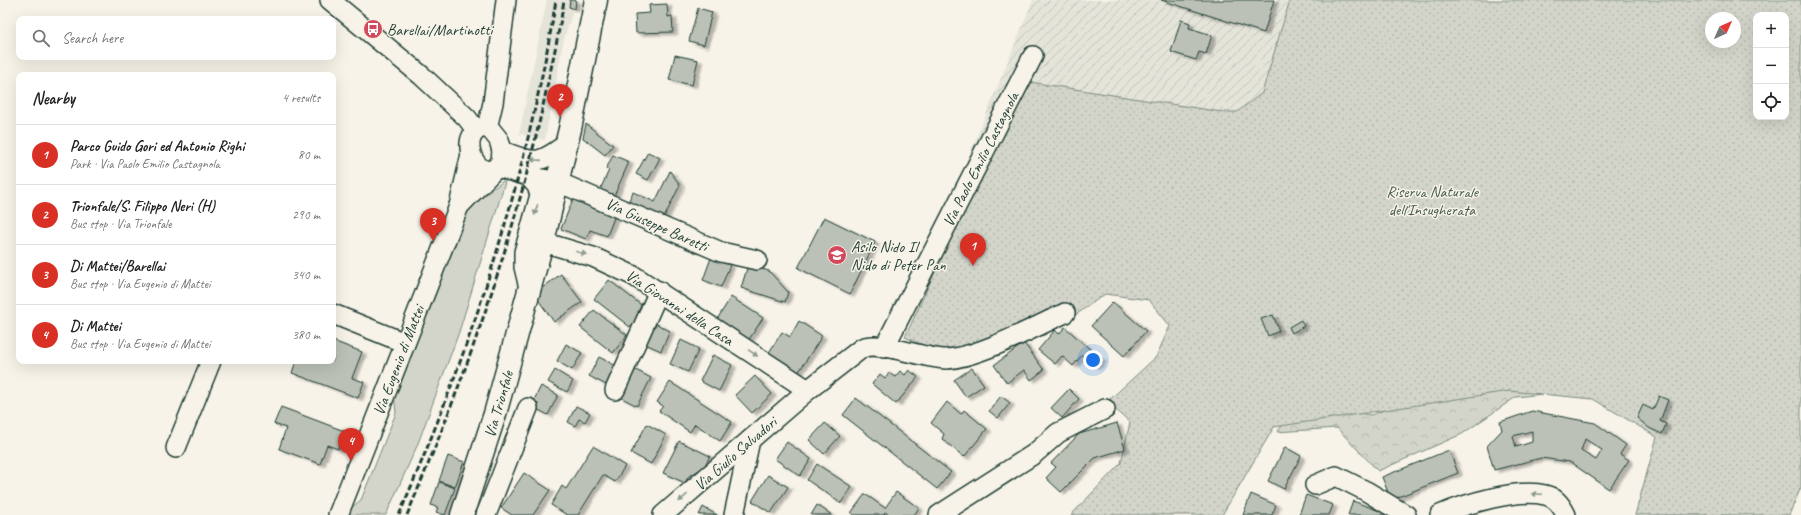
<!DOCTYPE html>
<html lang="en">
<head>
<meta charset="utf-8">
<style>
	:root { --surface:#fff; --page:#f6f6f6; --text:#222; --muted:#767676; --line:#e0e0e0; --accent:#d93025 }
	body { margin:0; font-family:Caveat,sans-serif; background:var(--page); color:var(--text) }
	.controls { position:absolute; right:12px; top:12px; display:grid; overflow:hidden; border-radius:8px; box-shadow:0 4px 16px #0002 }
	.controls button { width:36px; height:36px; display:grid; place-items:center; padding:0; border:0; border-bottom:1px solid var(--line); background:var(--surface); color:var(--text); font:20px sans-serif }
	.compass { position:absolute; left:1705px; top:12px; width:36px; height:36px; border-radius:50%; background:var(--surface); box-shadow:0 4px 16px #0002; rotate:45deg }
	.you { position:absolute; left:1093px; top:360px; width:14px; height:14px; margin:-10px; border:3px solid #fff; border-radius:50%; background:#1a73e8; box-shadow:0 0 0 6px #1a73e833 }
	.badge { display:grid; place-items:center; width:26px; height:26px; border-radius:50%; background:var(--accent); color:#fff; font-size:13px; font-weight:700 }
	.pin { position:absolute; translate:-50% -33px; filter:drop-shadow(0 1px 2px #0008) }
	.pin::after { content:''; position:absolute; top:21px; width:14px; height:12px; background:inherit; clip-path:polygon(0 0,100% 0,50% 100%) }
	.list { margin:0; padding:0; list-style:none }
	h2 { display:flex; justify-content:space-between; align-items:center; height:52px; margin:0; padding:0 16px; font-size:17px }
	h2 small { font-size:13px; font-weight:400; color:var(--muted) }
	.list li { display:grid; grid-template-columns:26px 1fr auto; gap:12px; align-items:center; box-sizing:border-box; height:60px; padding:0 16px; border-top:1px solid var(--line) }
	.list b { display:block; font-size:15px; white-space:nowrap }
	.list p { margin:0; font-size:13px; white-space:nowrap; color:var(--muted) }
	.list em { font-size:13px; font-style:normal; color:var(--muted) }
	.icon { flex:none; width:22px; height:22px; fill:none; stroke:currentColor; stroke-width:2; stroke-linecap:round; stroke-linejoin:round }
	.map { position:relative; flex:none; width:1801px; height:515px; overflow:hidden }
	.search { position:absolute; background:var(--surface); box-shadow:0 4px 16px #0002; left:16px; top:16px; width:320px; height:44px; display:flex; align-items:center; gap:10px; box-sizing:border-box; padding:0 14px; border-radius:8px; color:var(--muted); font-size:15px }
	.panel { position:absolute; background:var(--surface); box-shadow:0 4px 16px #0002; left:16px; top:72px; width:320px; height:292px; border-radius:8px }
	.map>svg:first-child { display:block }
	.built { fill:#e5e4d9 }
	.industrial { fill:url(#industrial-furrows) }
	.green { fill:#d3d5ca; stroke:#79897f }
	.forest { fill:url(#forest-crowns); stroke:#79897f }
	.park { fill:url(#park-dots); stroke:#79897f; fill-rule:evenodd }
	.building { fill:#bbc1b6; stroke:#1f3d34; fill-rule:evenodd; filter:url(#shadow) }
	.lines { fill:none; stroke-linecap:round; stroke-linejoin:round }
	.minor-casing { stroke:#1f3d34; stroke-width:22 }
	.major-casing { stroke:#1f3d34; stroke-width:25 }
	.minor { stroke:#f7f3e8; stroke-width:19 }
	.major { stroke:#f7f3e8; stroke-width:22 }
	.rail { stroke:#1f3d34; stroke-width:3; stroke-dasharray:6 3; stroke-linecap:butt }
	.oneway { fill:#8b988e }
	.labels { text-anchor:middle; stroke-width:3; stroke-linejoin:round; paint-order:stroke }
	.poi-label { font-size:16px; fill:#1f3d34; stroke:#f7f3e8; text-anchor:start }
	.street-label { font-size:16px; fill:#1f3d34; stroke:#f7f3e8 }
	.park-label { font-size:16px; fill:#435b52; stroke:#f7f3e8 }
</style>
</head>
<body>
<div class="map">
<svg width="1801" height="515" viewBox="0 0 1801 515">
	<defs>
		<pattern id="industrial-furrows" width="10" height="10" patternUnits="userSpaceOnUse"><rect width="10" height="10" fill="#e5e4d9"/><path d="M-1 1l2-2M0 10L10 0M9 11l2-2" fill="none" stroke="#c4c4bb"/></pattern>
		<pattern id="forest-crowns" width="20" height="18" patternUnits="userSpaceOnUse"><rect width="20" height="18" fill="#d3d5ca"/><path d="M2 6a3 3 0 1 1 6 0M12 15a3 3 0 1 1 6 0" fill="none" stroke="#b5b8ae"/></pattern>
		<pattern id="park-dots" width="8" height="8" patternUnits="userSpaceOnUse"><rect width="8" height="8" fill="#d3d5ca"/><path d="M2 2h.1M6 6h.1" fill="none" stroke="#b5b8ae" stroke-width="1.8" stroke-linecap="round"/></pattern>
		<filter id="shadow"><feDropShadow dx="4.5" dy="2.5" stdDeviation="1" flood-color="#0004"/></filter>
	</defs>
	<rect width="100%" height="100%" fill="#f7f3e8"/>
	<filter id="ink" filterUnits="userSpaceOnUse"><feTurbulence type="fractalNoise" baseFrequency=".025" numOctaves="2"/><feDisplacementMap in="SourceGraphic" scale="8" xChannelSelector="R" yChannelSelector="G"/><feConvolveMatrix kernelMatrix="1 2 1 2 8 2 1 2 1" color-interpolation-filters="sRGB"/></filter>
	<g filter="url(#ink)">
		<path class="built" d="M 547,0 L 576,0 L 563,43 L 545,140 L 519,134 Z"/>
		<path class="industrial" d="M 1033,0 L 1290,0 L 1262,93 L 1237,112 L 1222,112 L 955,190 Z"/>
		<path class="green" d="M 506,179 L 459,332 L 417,446 L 386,515 L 346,515 L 347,511 L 361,500 L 396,413 L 394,394 L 459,226 C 471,204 486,194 506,179 Z"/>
		<path class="forest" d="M 1704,295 L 1750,324 L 1738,431 L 1724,487 L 1729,515 L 1657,515 L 1675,438 L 1693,384 L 1665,373 L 1648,414 L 1627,404 L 1599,397 L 1552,393 L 1516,397 L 1462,434 L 1378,471 L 1337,428 L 1277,432 L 1300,404 L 1371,415 L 1399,404 L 1396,365 L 1438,342 L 1484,322 L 1510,379 L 1549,374 L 1554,304 L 1586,303 L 1604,377 L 1629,385 L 1651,321 Z"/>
		<path class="park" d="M 1290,0 L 1801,0 L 1801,487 L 1789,515 L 1635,515 L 1657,437 L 1593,399 L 1509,391 L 1274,427 L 1222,515 L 1071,515 L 1121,463 L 1130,422 L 1107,402 L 1156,357 L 1170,326 L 1149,300 L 1105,294 L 1070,319 L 1038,316 L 969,347 L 934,350 L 905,337 L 1023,81 L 1222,112 L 1237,112 L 1262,93 ZM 1756,15 L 1786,15 L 1786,117 L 1756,117 ZM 1711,18 L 1735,18 L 1735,42 L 1711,42 Z"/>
		<g class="building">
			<path d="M 570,0 L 576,0 L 575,9 L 569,7 Z"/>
			<path d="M 1161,0 L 1274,0 L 1264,33 Z"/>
			<path d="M 667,4 L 668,17 L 672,16 L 673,32 L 636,33 L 635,14 L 650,13 L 649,5 Z"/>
			<path d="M 698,8 L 712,12 L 704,45 L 689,41 Z"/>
			<path d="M 1181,20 L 1190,23 L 1189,28 L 1212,35 L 1206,54 L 1199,52 L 1196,60 L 1171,52 Z"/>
			<path d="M 675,55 L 698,60 L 692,85 L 669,80 Z"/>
			<path d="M 586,124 L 613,145 L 605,155 L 583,138 Z"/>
			<path d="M 648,152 L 660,158 L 648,180 L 636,174 Z"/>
			<path d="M 613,155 L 629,162 L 614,196 L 600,190 L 609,170 L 606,169 Z"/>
			<path d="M 670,171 L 680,185 L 663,220 L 628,202 L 633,192 L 655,202 Z"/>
			<path d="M 573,199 L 615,215 L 607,236 L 590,230 L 586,239 L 561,229 Z"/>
			<path d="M 824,217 L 875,242 L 850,294 L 798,268 Z"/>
			<path d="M 711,258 L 730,265 L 721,287 L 703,280 Z"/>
			<path d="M 748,265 L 769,271 L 788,292 L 785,302 L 741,288 Z"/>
			<path d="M 561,274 L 582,302 L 554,322 L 534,294 Z"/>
			<path d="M 609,280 L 645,308 L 630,327 L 594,299 Z"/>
			<path d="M 731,297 L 763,318 L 748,341 L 716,321 Z"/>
			<path d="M 1113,302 L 1146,331 L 1124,356 L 1091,326 Z"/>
			<path d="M 594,310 L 627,335 L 613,353 L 580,327 Z"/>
			<path d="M 1273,315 L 1279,331 L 1268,336 L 1261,319 Z"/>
			<path d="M 1301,320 L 1304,326 L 1292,333 L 1289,327 Z"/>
			<path d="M 799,321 L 822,336 L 798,373 L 768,354 L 782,332 L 790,337 Z"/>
			<path d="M 653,322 L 670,331 L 661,351 L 643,343 Z"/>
			<path d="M 1065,327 L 1102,360 L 1095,367 L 1082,355 L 1073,366 L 1062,356 L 1055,364 L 1038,350 L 1055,330 L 1059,334 Z"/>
			<path d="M 681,340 L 699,349 L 688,372 L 670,364 Z"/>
			<path d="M 333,341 L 362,352 L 352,378 L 364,382 L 358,398 L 292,373 L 296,361 L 333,361 Z"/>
			<path d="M 1024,343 L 1044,370 L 1031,380 L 1024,370 L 1007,383 L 994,365 Z"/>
			<path d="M 566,344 L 582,353 L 572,370 L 557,361 Z"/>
			<path d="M 713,355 L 732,365 L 719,391 L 700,381 Z"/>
			<path d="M 599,357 L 618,367 L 608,386 L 589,376 Z"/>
			<path d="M 972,368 L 984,385 L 966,397 L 954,380 Z"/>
			<path d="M 634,369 L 651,378 L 637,406 L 620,397 Z"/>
			<path d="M 555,370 L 573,381 L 567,392 L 548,382 Z"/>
			<path d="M 909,370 L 918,377 L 896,404 L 872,384 L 880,374 L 885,378 L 889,373 L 895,377 L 900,371 L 905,375 Z"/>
			<path d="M 755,376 L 772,394 L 752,413 L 735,395 Z"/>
			<path d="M 670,382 L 732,422 L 720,441 L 695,424 L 690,432 L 659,411 L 663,406 L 657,402 Z"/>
			<path d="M 541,386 L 558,395 L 548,415 L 531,406 Z"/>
			<path d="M 1069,389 L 1079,399 L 1062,418 L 1051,408 Z"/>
			<path d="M 1001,396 L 1010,403 L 998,418 L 989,411 Z"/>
			<path d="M 1659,396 L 1668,400 L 1660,421 L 1666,424 L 1662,434 L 1649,428 L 1637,418 L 1643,405 L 1653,410 Z"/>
			<path d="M 856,398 L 951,472 L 937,489 L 843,415 Z"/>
			<path d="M 947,402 L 961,414 L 964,410 L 987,429 L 964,457 L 942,439 L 944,434 L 931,423 Z"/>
			<path d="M 576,406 L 590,413 L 585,422 L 579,419 L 575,426 L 568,422 Z"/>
			<path d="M 281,407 L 344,431 L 338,449 L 327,445 L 320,464 L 279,449 L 286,428 L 274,424 Z"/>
			<path d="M 1532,411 L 1595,423 L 1626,445 L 1620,454 L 1629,460 L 1609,489 L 1570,462 L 1541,458 L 1494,470 L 1487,446 L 1502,430 L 1500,422 ZM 1532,431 L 1532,442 L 1516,447 L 1513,436 ZM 1585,439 L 1602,450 L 1596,460 L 1581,451 Z"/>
			<path d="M 825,423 L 840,436 L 824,454 L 809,440 Z"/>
			<path d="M 1117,423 L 1125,449 L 1095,458 L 1061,492 L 1046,478 L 1056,467 L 1051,463 L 1079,434 Z"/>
			<path d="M 647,424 L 666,435 L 651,464 L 631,453 Z"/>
			<path d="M 679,441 L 710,456 L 704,467 L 688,477 L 685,483 L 663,473 Z"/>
			<path d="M 787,442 L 811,459 L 800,476 L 775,459 Z"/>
			<path d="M 593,446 L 625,466 L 615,482 L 603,475 L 578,515 L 567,515 L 551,505 L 562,486 L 566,489 Z"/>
			<path d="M 1285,447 L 1301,456 L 1284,489 L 1268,481 Z"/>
			<path d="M 1449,450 L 1458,473 L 1391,500 L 1382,477 Z"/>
			<path d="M 448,456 L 464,462 L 455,487 L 439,481 Z"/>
			<path d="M 817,464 L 852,487 L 841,503 L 807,480 Z"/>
			<path d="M 524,473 L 550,490 L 533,515 L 512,515 L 501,508 Z"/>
			<path d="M 768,475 L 788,487 L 771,513 L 752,501 Z"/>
			<path d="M 439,482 L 455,488 L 445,515 L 436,512 L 438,508 L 431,505 Z"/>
			<path d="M 896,492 L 919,508 L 914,515 L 889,515 L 885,512 L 884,515 L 854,515 L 851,513 L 865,494 L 885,508 Z"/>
			<path d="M 1251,494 L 1276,505 L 1272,515 L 1243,515 Z"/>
			<path d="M 1306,495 L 1333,505 L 1329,515 L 1299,515 Z"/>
			<path d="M 1353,501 L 1390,515 L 1348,515 Z"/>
			<path d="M 817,505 L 832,515 L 811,515 Z"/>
			<path d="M 703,507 L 717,515 L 699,515 Z"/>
		</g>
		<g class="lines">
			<defs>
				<g id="minor">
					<path d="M 330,0 L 422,76 L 467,118 L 476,130"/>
					<path d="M 487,128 L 493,103 L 506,0"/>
					<path d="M 502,151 C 535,163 537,166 566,144"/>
					<path d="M 497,167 L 528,176 L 558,182 L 721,252 L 757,260"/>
					<path d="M 528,176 L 537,186 L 540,195 L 524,252 L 524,267 L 530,292"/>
					<path d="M 459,206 L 497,167 L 501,161 L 502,151 L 499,140 L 491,130 L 484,127 C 462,132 468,164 486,171 L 495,169"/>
					<path d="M 543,242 L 593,257 L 634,276 L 808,390"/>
					<path d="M 333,314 L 405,343"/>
					<path d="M 884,348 L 1033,56"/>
					<path d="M 615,390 L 659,291"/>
					<path d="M 176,448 L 211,361"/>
					<path d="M 1315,485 L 1336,476 L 1366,491 L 1406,515"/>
					<path d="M 338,515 L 459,206 L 471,154"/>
					<path d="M 486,515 L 528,408"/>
					<path d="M 663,515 L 808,390 L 862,348 C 880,340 924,359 946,359 C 977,358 1035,327 1065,313"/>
					<path d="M 734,515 L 750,440"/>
					<path d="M 939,515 L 1034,454 L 1058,433 L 1105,409"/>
					<path d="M 1440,515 C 1465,504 1517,488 1545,495 C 1555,497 1562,506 1566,515"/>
				</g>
				<path id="major" d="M 462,515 L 495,414 L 546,229 L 570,129 L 596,0"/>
			</defs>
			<use href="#minor" class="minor-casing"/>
			<use href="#major" class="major-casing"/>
			<use href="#minor" class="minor"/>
			<use href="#major" class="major"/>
			<g class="rail">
				<path d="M 399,515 C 471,349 527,178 556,0"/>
				<path d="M 407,515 C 464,381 513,244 544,101 C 551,68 559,34 564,0"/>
			</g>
		</g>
		<defs><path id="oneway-solid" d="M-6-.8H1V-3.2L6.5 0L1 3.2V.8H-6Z"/></defs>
		<g class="oneway">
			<use href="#oneway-solid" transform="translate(536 160) rotate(-176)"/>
			<use href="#oneway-solid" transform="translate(536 210) rotate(106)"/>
			<use href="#oneway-solid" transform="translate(581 253) rotate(16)"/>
			<use href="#oneway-solid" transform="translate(753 353) rotate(34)"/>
			<use href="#oneway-solid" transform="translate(1537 494) rotate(-177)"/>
			<use href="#oneway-solid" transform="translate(683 498) rotate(140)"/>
		</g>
	</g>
	<defs>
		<symbol id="bus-disc" viewBox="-11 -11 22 22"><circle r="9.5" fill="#d1495b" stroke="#f7f3e8"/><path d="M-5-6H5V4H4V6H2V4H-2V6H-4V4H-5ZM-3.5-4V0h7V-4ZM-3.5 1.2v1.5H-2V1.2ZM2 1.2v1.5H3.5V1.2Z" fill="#fff"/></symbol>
		<symbol id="school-disc" viewBox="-11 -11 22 22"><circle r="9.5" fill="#d1495b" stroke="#f7f3e8"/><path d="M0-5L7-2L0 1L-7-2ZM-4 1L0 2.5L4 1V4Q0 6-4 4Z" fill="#fff"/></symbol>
	</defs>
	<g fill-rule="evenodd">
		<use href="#bus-disc" x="362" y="18" width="22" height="22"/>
		<use href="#school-disc" x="826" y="244" width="22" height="22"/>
	</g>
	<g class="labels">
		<g class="poi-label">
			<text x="387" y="35">Barellai/Martinotti</text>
			<text x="851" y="252">Asilo Nido Il<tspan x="851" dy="18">Nido di Peter Pan</tspan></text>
		</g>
		<g class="street-label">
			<text transform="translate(980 159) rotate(-63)" y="6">Via Paolo Emilio Castagnola</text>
			<text transform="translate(657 224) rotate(24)" y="6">Via Giuseppe Baretti</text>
			<text transform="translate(680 307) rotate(33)" y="6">Via Giovanni della Casa</text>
			<text transform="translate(398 360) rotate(-69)" y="6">Via Eugenio di Mattei</text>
			<text transform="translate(498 404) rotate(-74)" y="6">Via Trionfale</text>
			<text transform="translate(735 453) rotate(-41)" y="6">Via Giulio Salvadori</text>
		</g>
		<g class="park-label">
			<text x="1432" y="197">Riserva Naturale<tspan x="1432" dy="18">dell'Insugherata</tspan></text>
		</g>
	</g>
</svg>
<div class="controls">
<button>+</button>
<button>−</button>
<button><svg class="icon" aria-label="locate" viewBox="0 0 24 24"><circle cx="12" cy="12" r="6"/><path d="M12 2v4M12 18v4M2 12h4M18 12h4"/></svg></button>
</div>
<svg class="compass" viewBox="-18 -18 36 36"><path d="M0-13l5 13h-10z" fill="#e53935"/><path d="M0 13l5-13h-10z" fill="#767676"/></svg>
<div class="you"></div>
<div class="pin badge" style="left:973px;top:266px">1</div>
<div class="pin badge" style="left:560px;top:117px">2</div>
<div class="pin badge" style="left:433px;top:241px">3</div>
<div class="pin badge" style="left:351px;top:461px">4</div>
<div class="search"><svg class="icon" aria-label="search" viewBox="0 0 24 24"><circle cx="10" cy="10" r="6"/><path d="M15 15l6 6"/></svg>Search here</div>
<section class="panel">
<h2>Nearby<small>4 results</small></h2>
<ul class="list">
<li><span class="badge">1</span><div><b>Parco Guido Gori ed Antonio Righi</b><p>Park · Via Paolo Emilio Castagnola</p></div><em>80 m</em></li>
<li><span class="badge">2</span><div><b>Trionfale/S. Filippo Neri (H)</b><p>Bus stop · Via Trionfale</p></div><em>290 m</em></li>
<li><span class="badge">3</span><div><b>Di Mattei/Barellai</b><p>Bus stop · Via Eugenio di Mattei</p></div><em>340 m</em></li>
<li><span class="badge">4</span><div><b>Di Mattei</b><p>Bus stop · Via Eugenio di Mattei</p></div><em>380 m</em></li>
</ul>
</section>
</div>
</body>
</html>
